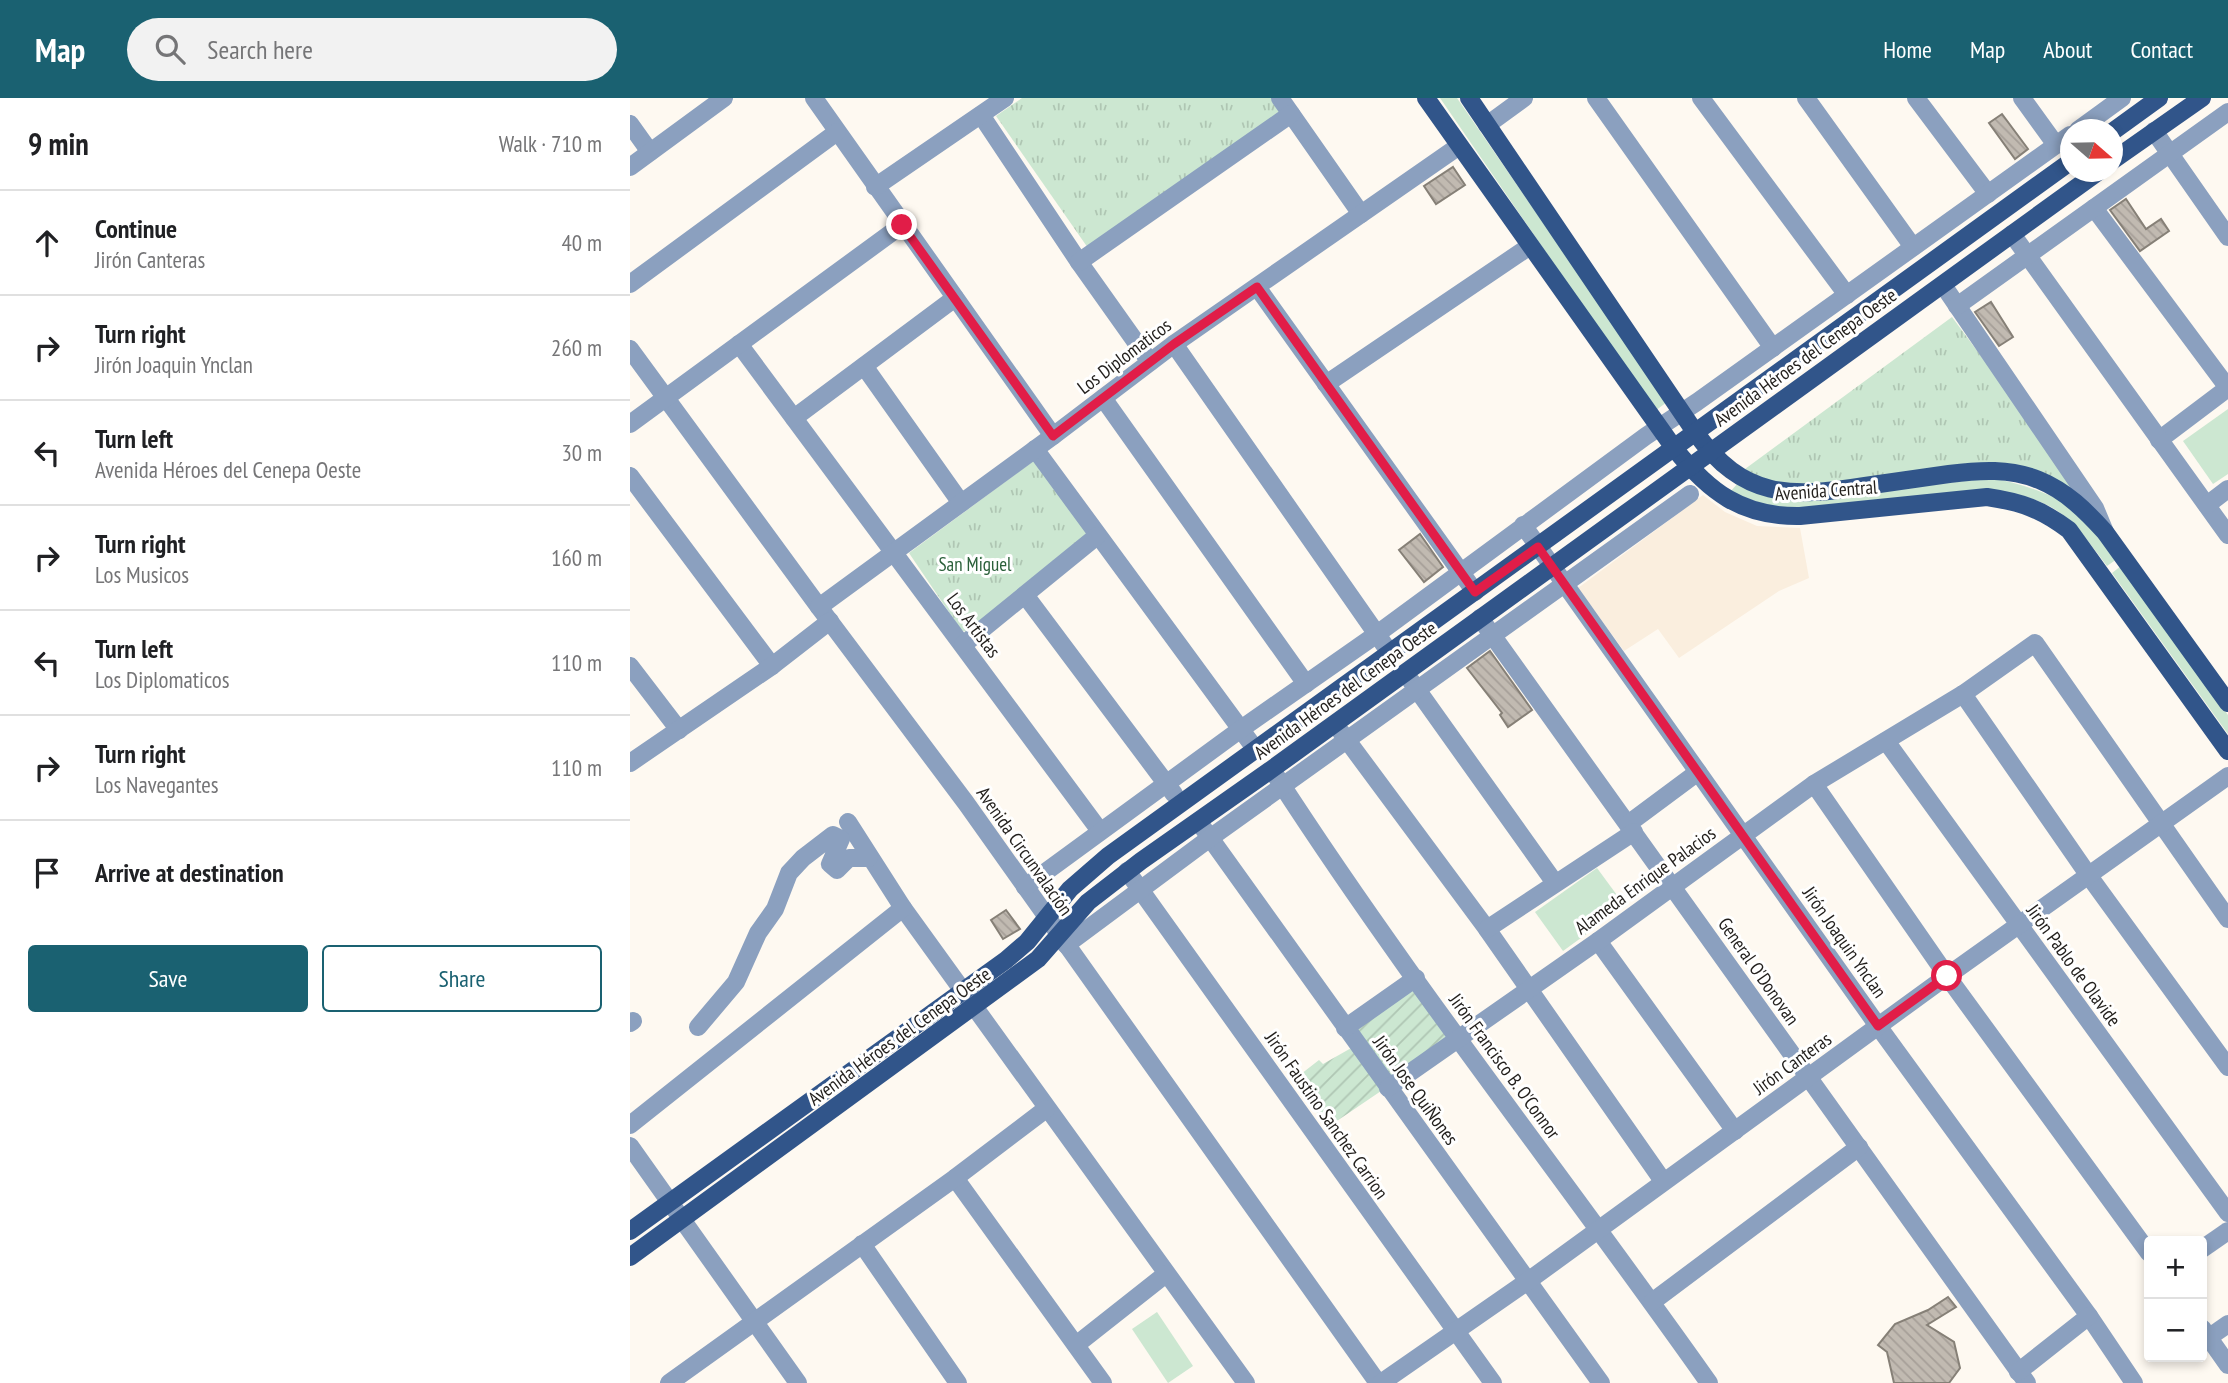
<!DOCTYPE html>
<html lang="en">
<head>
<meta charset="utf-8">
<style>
	:root { --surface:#fff; --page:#f2f2f2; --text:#202124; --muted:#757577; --line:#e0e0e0; --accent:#1a6171 }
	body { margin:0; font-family:"PT Sans Narrow",sans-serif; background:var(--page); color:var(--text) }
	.controls { position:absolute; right:21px; bottom:21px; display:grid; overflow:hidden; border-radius:7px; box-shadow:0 4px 10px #0003 }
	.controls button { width:63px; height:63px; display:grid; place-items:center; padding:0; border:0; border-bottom:2px solid var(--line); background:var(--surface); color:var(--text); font:35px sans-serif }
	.compass { position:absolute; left:1430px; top:21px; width:63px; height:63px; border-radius:50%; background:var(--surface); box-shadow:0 4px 10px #0003; rotate:110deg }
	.stop { position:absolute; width:21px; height:21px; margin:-16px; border:5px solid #e11d48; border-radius:50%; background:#fff }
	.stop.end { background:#e11d48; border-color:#fff; box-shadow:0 2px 7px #0008 }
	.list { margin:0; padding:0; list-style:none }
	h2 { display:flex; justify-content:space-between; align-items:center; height:91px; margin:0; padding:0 28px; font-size:30px }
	h2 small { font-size:23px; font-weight:400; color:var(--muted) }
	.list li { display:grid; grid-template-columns:46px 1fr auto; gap:21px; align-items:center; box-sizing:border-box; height:105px; padding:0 28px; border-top:2px solid var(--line) }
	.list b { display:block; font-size:26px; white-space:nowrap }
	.list p { margin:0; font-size:23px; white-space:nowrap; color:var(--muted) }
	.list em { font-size:23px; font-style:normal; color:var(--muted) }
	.actions { display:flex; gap:14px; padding:21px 28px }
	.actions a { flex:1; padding:16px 0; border:2px solid var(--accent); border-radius:7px; text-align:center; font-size:24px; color:var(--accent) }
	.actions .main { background:var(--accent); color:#fff }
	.icon { flex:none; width:38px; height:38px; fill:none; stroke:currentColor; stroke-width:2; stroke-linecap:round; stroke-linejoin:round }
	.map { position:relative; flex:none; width:1598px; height:1285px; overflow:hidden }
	header { display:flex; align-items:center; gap:42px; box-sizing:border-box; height:98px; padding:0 35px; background:var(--accent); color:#fff }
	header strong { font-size:33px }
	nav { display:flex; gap:38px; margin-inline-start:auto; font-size:24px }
	.search { width:490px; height:63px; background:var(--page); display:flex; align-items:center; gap:18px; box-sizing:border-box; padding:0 24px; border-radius:38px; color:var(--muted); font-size:26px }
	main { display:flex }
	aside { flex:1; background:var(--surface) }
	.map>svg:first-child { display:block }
	.built { fill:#faeede }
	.grass { fill:#cce7d1 }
	.park { fill:url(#park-tufts) }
	.garden { fill:url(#garden-furrows) }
	.building { fill:url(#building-back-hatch); stroke:#868077; stroke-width:2 }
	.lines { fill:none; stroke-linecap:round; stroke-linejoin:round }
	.minor { stroke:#8ba0bf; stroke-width:18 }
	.major { stroke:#31558a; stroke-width:18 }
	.route { stroke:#e11d48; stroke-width:9 }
	.labels { text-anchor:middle; stroke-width:6; stroke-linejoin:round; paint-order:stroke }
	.street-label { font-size:19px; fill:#221f1c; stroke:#fff }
	.park-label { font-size:19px; fill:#2b603a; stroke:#fff }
</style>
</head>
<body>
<header>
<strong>Map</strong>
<div class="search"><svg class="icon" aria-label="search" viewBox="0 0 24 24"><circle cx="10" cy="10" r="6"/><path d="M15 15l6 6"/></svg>Search here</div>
<nav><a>Home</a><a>Map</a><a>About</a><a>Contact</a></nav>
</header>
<main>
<aside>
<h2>9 min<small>Walk · 710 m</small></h2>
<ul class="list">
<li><svg class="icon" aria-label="ahead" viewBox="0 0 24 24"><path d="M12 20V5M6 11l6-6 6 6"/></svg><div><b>Continue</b><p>Jirón Canteras</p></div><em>40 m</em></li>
<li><svg class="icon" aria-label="right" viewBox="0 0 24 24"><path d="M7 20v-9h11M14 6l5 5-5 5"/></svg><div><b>Turn right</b><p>Jirón Joaquin Ynclan</p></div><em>260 m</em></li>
<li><svg class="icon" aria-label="left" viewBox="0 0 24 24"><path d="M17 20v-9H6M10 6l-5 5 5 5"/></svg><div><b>Turn left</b><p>Avenida Héroes del Cenepa Oeste</p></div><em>30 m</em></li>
<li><svg class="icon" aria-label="right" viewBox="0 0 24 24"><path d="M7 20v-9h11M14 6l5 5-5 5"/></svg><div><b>Turn right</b><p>Los Musicos</p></div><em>160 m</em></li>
<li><svg class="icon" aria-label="left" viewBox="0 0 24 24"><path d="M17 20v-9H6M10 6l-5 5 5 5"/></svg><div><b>Turn left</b><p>Los Diplomaticos</p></div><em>110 m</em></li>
<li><svg class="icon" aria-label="right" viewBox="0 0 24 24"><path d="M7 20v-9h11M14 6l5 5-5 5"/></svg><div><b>Turn right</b><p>Los Navegantes</p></div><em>110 m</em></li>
<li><svg class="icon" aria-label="arrive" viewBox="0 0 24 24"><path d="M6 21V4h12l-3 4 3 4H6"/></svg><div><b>Arrive at destination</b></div></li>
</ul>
<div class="actions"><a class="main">Save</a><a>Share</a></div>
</aside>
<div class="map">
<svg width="1598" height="1285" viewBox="0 0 1598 1285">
	<defs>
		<pattern id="park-tufts" width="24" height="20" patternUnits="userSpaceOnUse" patternTransform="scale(1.75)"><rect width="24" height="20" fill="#cce7d1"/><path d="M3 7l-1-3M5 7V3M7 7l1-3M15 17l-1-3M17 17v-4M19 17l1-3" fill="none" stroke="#afc6b3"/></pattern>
		<pattern id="garden-furrows" width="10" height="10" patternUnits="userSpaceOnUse" patternTransform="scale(1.75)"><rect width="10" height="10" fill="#cce7d1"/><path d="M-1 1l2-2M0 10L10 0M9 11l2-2" fill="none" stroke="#afc6b3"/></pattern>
		<pattern id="building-back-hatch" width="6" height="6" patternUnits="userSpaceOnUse" patternTransform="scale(1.75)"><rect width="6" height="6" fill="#c1bab1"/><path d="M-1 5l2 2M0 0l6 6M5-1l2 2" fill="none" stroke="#a69f98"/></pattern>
	</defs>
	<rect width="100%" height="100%" fill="#fef9f1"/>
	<path class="built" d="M 1073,397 L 1095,414 L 1127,428 L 1170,430 L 1179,480 L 1149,493 L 1049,560 L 1028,531 L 994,553 L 948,490 Z"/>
	<g class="grass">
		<path d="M 810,0 L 827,0 L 1037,304 L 1025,313 Z"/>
		<path d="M 1598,311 L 1598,376 L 1583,386 L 1553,343 Z"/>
		<path d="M 1362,380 C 1391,386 1424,395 1448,415 C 1463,427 1474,446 1487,461 L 1477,468 C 1442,421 1429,403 1370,393 L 1155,414 L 1100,394 L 1108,385 C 1124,395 1139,400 1159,402 Z"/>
		<path d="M 1491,468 L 1598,617 L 1598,636 L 1482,475 Z"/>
		<path d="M 967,770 L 995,808 L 933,853 L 905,814 Z"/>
		<path d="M 527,1214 L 563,1268 L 538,1285 L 502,1231 Z"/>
	</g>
	<g class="park">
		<path d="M 392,0 L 645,0 L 654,13 L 458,150 L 366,18 Z"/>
		<path d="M 1322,219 L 1457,401 L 1403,376 L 1190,388 C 1162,388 1139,386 1115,371 Z"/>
		<path d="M 406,361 L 460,436 L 339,535 L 331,532 L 279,455 Z"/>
	</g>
	<g class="garden">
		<path d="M 787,886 L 825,940 L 760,985 L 723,933 Z"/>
		<path d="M 723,949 L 754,991 L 698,1029 L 662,983 L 689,962 L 693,966 Z"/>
	</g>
	<g class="building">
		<path d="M 1372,16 L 1398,51 L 1385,61 L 1359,25 Z"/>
		<path d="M 823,69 L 835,87 L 806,106 L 794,88 Z"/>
		<path d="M 1496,101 L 1516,131 L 1531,121 L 1539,133 L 1510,153 L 1480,112 Z"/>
		<path d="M 1361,204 L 1383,239 L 1369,248 L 1345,214 Z"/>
		<path d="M 790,436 L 813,469 L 794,484 L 769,452 Z"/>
		<path d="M 860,553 L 902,612 L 878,629 L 870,617 L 872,615 L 837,570 Z"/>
		<path d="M 376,812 L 390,831 L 373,841 L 361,822 Z"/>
		<path d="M 1318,1199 L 1326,1209 L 1297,1227 L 1324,1244 L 1330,1270 L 1319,1285 L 1264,1285 L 1257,1254 L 1248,1247 L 1265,1226 L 1298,1212 Z"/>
	</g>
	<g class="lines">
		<g class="minor">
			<path d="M 184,0 L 423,338"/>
			<path d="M 650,0 L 731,116"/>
			<path d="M 966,0 L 1143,250"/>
			<path d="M 1071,0 L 1217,197"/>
			<path d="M 1176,0 L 1283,149"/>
			<path d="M 1286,0 L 1358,96"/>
			<path d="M 1392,0 L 1426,47"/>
			<path d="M 351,17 L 449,164 L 520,264"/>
			<path d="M 0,26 L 20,54"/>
			<path d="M 857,27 L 894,0"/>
			<path d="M 1448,32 L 1492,0"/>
			<path d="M 1524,33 L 1598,139"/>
			<path d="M 0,69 L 94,0"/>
			<path d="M 245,89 L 375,0"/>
			<path d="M 1464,110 L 1598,290 L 1529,342"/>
			<path d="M 1382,136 L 1598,437"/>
			<path d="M 449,164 L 661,16"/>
			<path d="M 0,186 L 207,34"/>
			<path d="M 1313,187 L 1465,410 L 1475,434"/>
			<path d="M 627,189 L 845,494"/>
			<path d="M 1327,208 L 1598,14"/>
			<path d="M 109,246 L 470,733"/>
			<path d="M 544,246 L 760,555"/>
			<path d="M 0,251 L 189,509 L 336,705 L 748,1285"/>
			<path d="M 234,268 L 331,405"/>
			<path d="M 696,286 L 900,148"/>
			<path d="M 473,300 L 676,586"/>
			<path d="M 164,320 L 325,200"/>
			<path d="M 0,326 L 272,127"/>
			<path d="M 405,351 L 626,652"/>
			<path d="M 0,378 L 142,568"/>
			<path d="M 1577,407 L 1598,391"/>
			<path d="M 893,427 L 1248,928 L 1459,1218 L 1504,1285"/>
			<path d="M 395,497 L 544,696"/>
			<path d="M 189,509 L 423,338 L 544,246 L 829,48"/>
			<path d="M 850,520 L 1397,1285"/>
			<path d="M 333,547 L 467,438"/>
			<path d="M 0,568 L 49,632"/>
			<path d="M 781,583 L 925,785"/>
			<path d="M 1333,596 L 1459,778 L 1598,969"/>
			<path d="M 711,634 L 857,831 L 1033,1083"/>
			<path d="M 1256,643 L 1598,1115"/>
			<path d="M 0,665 L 142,568 L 200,523"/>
			<path d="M 646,678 C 781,887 936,1082 1079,1285"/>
			<path d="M 1184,686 L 1317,878 L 1519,1155"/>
			<path d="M 218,724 L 273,810 L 616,1285"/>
			<path d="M 998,726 L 1068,674"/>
			<path d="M 573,730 L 971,1285"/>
			<path d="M 497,773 L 863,1285"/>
			<path d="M 395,789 L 611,631 L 747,536 L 1016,338 L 1067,304 L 1440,37"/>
			<path d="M 857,831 L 1004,734"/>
			<path d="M 968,843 L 1105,1033"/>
			<path d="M 436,847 L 580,740 L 1060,396"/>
			<path d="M 0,925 L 3,923"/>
			<path d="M 68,929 L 106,884 L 128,835 L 145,811 L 159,775 L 173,760 L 203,737 L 211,741 L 200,766 L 207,772 L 219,760 L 239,760"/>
			<path d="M 715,930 L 786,880"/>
			<path d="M 758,990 L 968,843 L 1184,686 L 1333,596 L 1405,545 L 1598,821"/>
			<path d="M 0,1027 L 273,810"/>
			<path d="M 0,1048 L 168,1285"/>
			<path d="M 325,1080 L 473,1285"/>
			<path d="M 232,1146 L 328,1285"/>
			<path d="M 1572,1151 L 1598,1133"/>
			<path d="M 1022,1204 L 1229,1049"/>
			<path d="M 1572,1230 L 1598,1267"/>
			<path d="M 1578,1240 L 1598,1226"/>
			<path d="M 446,1247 L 536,1176"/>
			<path d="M 1388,1274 L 1459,1218"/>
			<path d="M 39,1285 L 325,1080 L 416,1011"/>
			<path d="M 751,1285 L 898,1183 L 1317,878 L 1598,678"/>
		</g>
		<g class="major">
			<path d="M 796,0 L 1044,350 C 1079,394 1112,419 1170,418 L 1357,399 C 1391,404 1411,411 1439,432 L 1598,653"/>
			<path d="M 839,0 L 1065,334 C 1113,401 1160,400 1235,388 C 1263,384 1291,380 1319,376 C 1350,372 1380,370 1409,382 C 1436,393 1456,413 1475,434 L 1598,605"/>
			<path d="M 1482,34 L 1529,0"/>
			<path d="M 1482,63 L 1572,0"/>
			<path d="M 0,1133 L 376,862 L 397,844 L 440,791 L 478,758 L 1440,64"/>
			<path d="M 0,1159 L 408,861 L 458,804 L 511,763 L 642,671 L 1468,74"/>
		</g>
	</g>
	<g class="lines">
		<path class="route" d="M 272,127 L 423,338 L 544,246 L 627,189 L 845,494 L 908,449 L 1248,928 L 1317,878"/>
	</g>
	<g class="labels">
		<g class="street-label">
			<text transform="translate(494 258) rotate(-37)" y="7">Los Diplomaticos</text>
			<text transform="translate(1175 259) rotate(-36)" y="7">Avenida Héroes del Cenepa Oeste</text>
			<text transform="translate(1196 392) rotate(-4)" y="7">Avenida Central</text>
			<text transform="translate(344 527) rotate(53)" y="7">Los Artistas</text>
			<text transform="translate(715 592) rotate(-36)" y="7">Avenida Héroes del Cenepa Oeste</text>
			<text transform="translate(395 753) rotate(55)" y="7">Avenida Circunvalación</text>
			<text transform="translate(1015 782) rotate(-36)" y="7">Alameda Enrique Palacios</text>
			<text transform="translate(1215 844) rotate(55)" y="7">Jirón Joaquin Ynclan</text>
			<text transform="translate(1444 867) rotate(54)" y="7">Jirón Pablo de Olavide</text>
			<text transform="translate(1129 873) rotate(55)" y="7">General O'Donovan</text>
			<text transform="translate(269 938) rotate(-36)" y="7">Avenida Héroes del Cenepa Oeste</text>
			<text transform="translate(1162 965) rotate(-36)" y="7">Jirón Canteras</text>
			<text transform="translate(875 968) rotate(54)" y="7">Jirón Francisco B. O'Connor</text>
			<text transform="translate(786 992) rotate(54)" y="7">Jirón Jose QuiÑones</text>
			<text transform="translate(697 1017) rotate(55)" y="7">Jirón Faustino Sanchez Carrion</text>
		</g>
		<g class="park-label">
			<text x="345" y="473">San Miguel</text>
		</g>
	</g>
</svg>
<div class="controls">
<button>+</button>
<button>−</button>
</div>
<svg class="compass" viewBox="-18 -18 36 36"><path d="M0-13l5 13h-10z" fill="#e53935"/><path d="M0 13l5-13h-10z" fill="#757577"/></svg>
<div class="stop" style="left:1317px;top:878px"></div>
<div class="stop end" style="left:272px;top:127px"></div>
</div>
</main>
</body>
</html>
